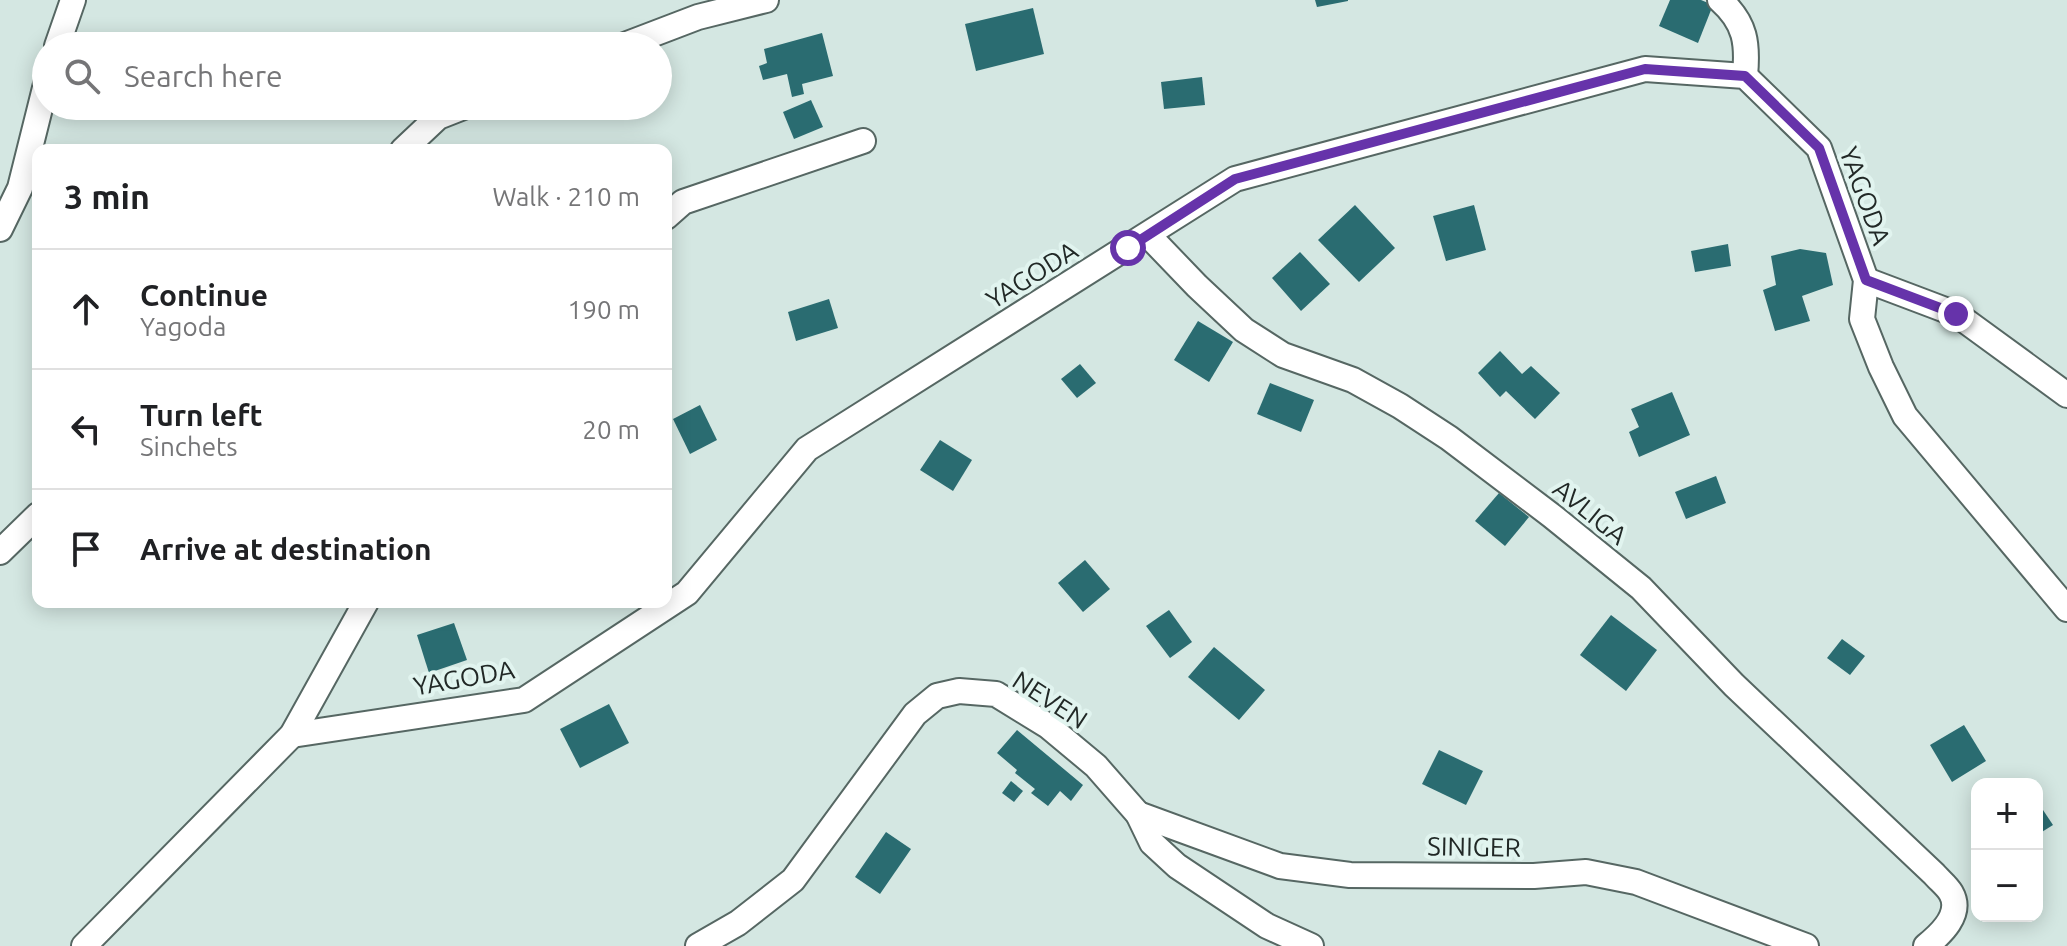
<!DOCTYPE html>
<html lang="en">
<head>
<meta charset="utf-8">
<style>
	:root { --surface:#fff; --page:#f6f6f6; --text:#202124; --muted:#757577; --line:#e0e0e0 }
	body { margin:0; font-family:Ubuntu,sans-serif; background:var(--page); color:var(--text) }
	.controls { position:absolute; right:24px; bottom:24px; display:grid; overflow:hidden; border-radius:16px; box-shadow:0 4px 20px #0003 }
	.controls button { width:72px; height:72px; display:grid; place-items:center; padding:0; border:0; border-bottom:2px solid var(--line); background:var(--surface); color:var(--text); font:40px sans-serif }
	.stop { position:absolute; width:24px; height:24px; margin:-18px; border:6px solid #63a; border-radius:50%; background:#fff }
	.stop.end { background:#63a; border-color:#fff; box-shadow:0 2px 8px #0008 }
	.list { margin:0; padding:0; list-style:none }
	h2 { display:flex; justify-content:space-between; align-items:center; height:104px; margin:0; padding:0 32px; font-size:34px }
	h2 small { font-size:26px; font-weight:400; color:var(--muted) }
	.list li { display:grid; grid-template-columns:52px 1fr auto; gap:24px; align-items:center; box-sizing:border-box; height:120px; padding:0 32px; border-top:2px solid var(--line) }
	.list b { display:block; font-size:30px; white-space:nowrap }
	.list p { margin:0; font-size:26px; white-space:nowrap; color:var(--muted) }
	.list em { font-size:26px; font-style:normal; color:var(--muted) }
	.icon { flex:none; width:44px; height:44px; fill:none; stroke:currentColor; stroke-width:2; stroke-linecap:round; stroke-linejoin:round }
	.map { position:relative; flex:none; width:2067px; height:946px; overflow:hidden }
	.search { position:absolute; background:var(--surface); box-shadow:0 4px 20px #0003; left:32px; top:32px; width:640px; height:88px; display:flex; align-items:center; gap:20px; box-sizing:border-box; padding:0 28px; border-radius:44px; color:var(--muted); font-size:30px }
	.panel { position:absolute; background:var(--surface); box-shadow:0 4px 20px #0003; left:32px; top:144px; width:640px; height:464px; border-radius:16px }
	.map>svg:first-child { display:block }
	.building { fill:#2a6c71 }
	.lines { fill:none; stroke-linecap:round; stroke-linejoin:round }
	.street-casing { stroke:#566763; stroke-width:28 }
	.street { stroke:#fff; stroke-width:24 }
	.route { stroke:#63a; stroke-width:10 }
	.labels { text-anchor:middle; stroke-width:8; stroke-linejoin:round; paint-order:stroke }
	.street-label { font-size:26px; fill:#212826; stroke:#e1f4ef }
</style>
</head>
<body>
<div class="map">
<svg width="2067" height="946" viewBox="0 0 2067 946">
	<rect width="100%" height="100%" fill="#d4e7e2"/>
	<g class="building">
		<path d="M 1315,0 L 1348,0 L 1348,1 L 1317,7 Z"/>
		<path d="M 1670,0 L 1701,0 L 1713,5 L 1698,43 L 1659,26 Z"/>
		<path d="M 1033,8 L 1044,54 L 976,71 L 965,24 Z"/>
		<path d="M 822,33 L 833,76 L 802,84 L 804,94 L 792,97 L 787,74 L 763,80 L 759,66 L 767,63 L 764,49 Z"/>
		<path d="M 1202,77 L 1205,105 L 1164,109 L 1161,82 Z"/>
		<path d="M 811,100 L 823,127 L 794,139 L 783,112 Z"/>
		<path d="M 1355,205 L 1395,248 L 1359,282 L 1318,240 Z"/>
		<path d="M 1474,205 L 1486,250 L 1446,261 L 1433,216 Z"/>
		<path d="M 1728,244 L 1731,266 L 1695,272 L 1691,251 Z"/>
		<path d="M 1800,249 L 1826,253 L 1833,285 L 1802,296 L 1810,321 L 1775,331 L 1763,290 L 1776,285 L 1771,256 Z"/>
		<path d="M 1300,252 L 1330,284 L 1301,311 L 1272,278 Z"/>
		<path d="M 829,299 L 838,328 L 796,341 L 788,312 Z"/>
		<path d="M 1198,321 L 1233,342 L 1209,382 L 1174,360 Z"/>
		<path d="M 1500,351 L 1522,374 L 1531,366 L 1560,393 L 1535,419 L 1506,391 L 1500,397 L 1478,373 Z"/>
		<path d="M 1080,364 L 1096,383 L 1077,398 L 1061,379 Z"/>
		<path d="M 1270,383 L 1314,400 L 1301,432 L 1257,414 Z"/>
		<path d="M 1672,392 L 1690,435 L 1639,457 L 1629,432 L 1639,427 L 1631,409 Z"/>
		<path d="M 700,405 L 717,440 L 690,454 L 673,419 Z"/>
		<path d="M 940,440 L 972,460 L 953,491 L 920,470 Z"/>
		<path d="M 1716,476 L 1726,503 L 1686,519 L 1675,492 Z"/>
		<path d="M 1499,493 L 1529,517 L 1505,546 L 1475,521 Z"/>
		<path d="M 1085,560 L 1110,589 L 1083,612 L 1058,583 Z"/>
		<path d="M 1169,610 L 1192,642 L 1170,658 L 1146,626 Z"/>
		<path d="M 1611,615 L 1657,650 L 1626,691 L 1580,655 Z"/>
		<path d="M 454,623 L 467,660 L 429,673 L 417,635 Z"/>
		<path d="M 1842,639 L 1865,656 L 1850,675 L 1827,658 Z"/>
		<path d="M 1214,647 L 1265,690 L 1239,720 L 1188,677 Z"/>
		<path d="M 609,704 L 629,743 L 580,768 L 560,729 Z"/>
		<path d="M 1964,725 L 1986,761 L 1952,782 L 1930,745 Z"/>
		<path d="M 1017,730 L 1083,785 L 1071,801 L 1060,791 L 1048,806 L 1031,793 L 1035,789 L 1015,773 L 1017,770 L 997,753 Z"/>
		<path d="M 1439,750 L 1483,771 L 1466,805 L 1422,784 Z"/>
		<path d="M 1011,781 L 1023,791 L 1014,802 L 1002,793 Z"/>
		<path d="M 2037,801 L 2053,825 L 2037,835 Z"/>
		<path d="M 886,832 L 911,849 L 880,894 L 855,877 Z"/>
	</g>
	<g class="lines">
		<defs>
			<g id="street">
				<path d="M 1720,0 C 1746,23 1748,44 1745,76"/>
				<path d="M 57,46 L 73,0"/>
				<path d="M 622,46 L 698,17 L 766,0"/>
				<path d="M 403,150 L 438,117 L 466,106"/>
				<path d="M 666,217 L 683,202 L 863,141"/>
				<path d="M 0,229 L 20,188 L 46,84"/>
				<path d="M 1148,235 L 1197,286 L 1244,330 L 1283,355 L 1353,380 L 1400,406 L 1449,438 L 1552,516 L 1641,588 L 1734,685 L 1934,874 C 1939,880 1947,886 1951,893 C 1963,914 1941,934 1926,946"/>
				<path d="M 1866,280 L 1956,314 L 2067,395"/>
				<path d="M 0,552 L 38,515"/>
				<path d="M 292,735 L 524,700 L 687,593 L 807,449 L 1235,179 L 1645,69 L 1745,76 L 1819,148 L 1866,280 L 1862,319 L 1881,367 L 1905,416 L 2067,609"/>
				<path d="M 1138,814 L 1280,866 L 1350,875 L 1534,876 L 1586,872 L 1636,882 L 1806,946"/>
				<path d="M 84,946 L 292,735 L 366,602"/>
				<path d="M 698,946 L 738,923 L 793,880 L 915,714 L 937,696 L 959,691 L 996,694 L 1048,726 L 1096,766 L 1138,814 L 1152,843 L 1177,866 L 1267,926 L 1311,946"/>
			</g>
		</defs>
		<use href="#street" class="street-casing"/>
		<use href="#street" class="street"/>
	</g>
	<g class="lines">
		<path class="route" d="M 1128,248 L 1235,179 L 1645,69 L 1745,76 L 1819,148 L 1866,280 L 1956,314"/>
	</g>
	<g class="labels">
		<g class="street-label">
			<text transform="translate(1865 196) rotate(70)" y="9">YAGODA</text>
			<text transform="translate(1032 275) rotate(-32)" y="9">YAGODA</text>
			<text transform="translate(1590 512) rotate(39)" y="9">AVLIGA</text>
			<text transform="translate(464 678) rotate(-10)" y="9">YAGODA</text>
			<text transform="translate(1050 700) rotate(33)" y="9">NEVEN</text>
			<text transform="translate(1474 847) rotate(1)" y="9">SINIGER</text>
		</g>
	</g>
</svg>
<div class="controls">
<button>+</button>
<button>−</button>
</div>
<div class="stop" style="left:1128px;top:248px"></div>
<div class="stop end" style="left:1956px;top:314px"></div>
<div class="search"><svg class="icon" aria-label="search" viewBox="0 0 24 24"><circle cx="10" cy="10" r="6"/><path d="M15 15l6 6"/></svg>Search here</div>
<section class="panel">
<h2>3 min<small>Walk · 210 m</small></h2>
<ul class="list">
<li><svg class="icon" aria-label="ahead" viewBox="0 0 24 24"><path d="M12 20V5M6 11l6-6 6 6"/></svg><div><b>Continue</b><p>Yagoda</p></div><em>190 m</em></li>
<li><svg class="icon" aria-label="left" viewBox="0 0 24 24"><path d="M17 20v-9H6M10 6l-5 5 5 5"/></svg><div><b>Turn left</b><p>Sinchets</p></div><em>20 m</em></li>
<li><svg class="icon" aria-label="arrive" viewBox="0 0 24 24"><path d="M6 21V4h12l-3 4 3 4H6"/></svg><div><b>Arrive at destination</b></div></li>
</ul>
</section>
</div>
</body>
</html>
